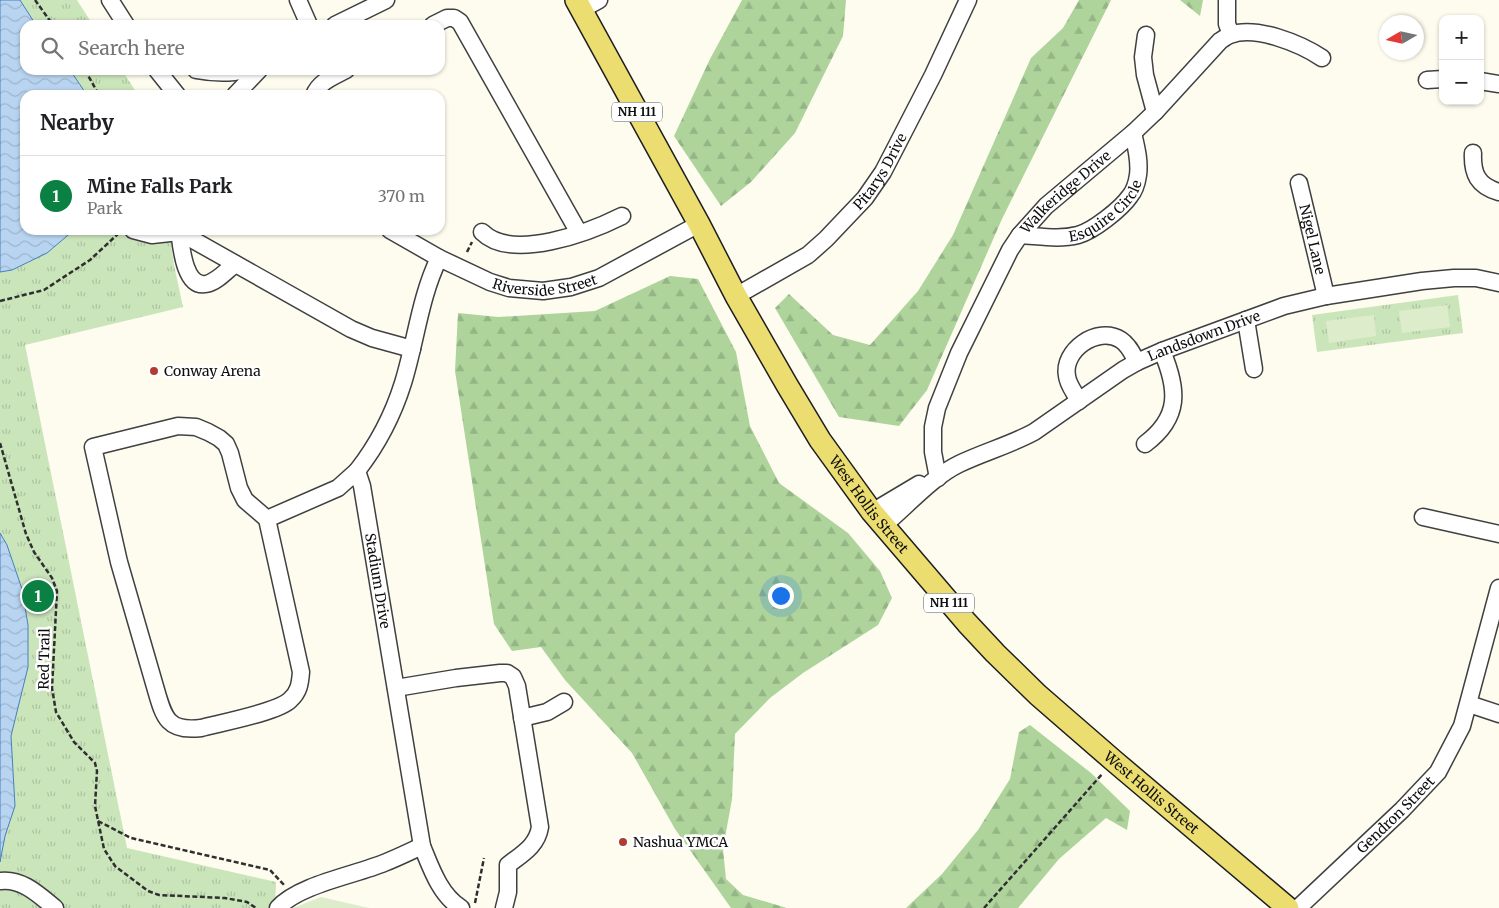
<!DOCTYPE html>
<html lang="en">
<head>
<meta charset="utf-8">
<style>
	:root { --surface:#fff; --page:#f6f6f6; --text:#202124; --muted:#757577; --line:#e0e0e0; --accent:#0b8043 }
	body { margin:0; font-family:Merriweather,serif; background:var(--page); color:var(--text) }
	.controls { position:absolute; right:15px; top:15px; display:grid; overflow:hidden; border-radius:10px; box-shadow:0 1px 4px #0004 }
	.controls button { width:45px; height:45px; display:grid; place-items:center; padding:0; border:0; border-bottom:1px solid var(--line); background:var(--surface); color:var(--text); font:25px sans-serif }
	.compass { position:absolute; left:1379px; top:15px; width:45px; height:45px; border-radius:50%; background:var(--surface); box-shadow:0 1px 4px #0004; rotate:261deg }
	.you { position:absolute; left:780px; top:595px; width:18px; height:18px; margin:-12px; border:4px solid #fff; border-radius:50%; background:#1a73e8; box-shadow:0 0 0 8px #1a73e833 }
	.badge { display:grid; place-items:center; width:32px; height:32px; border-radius:50%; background:var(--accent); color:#fff; font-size:16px; font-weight:700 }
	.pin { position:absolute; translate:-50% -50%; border:2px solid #fff; box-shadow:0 1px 5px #0006 }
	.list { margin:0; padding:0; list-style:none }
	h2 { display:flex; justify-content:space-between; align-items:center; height:65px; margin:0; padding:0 20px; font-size:21px }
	h2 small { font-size:16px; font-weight:400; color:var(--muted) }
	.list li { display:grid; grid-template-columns:32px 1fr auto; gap:15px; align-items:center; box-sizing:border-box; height:80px; padding:0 20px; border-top:1px solid var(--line) }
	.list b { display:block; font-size:19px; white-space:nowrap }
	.list p { margin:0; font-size:16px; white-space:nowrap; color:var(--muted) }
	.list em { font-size:16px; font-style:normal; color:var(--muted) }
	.icon { flex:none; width:28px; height:28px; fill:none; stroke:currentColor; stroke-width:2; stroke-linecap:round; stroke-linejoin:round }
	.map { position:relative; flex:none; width:1499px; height:908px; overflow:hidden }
	.search { position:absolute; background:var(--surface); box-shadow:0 1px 4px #0004; left:20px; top:20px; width:425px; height:55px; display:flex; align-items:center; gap:12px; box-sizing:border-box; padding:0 18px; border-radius:15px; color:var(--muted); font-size:19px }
	.panel { position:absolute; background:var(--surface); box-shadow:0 1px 4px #0004; left:20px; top:90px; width:425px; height:145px; border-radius:15px }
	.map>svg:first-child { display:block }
	.grass { fill:url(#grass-tufts) }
	.forest { fill:url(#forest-firs) }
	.pitch { fill:#ddedcc }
	.water { fill:url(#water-waves); stroke:#457fc0 }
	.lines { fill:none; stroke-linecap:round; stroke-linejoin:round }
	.minor-casing { stroke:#404040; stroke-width:19 }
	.major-casing { stroke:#1e1e1e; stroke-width:24 }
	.path { stroke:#2f2f2f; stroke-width:2.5; stroke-dasharray:5 2.5; stroke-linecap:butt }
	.minor { stroke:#fff; stroke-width:16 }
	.major { stroke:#ebdd70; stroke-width:21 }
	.poi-dot { fill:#b03c32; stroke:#fff; stroke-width:2 }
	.labels { text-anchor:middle; stroke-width:5; stroke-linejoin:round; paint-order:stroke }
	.shield { fill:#fff; stroke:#565656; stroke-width:1 }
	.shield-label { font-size:12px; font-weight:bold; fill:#0d0d0d }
	.street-label { font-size:14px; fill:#0d0d0d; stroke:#fff }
	.poi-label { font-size:14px; fill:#0d0d0d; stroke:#fff; text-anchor:start }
</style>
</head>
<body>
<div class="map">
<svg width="1499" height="908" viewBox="0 0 1499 908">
	<defs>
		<pattern id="grass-tufts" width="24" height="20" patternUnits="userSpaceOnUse" patternTransform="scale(1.25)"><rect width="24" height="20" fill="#cbe5bb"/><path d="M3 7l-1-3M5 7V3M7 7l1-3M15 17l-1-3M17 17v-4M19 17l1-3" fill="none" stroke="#adc3a0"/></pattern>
		<pattern id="forest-firs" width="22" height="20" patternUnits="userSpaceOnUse" patternTransform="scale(1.25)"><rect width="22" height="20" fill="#aed49c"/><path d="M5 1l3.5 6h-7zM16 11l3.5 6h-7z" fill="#94b585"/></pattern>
		<pattern id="water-waves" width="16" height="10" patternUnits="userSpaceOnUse" patternTransform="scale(1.25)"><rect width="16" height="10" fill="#b8d4f0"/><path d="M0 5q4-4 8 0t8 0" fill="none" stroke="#9db5cd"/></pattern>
	</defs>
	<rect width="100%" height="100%" fill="#fdfcee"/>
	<g class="grass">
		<path d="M 0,0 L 77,0 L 93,25 L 25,25 L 25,70 L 122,70 L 138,95 L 25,95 L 25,230 L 169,230 L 174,265 L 183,307 L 25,345 L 127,848 L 276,882 L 275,908 L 0,908 Z"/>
		<path d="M 1458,295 L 1463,333 L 1317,352 L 1312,315 Z"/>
	</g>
	<g class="forest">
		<path d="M 742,0 L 846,0 L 843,36 L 795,133 L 751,182 L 721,206 L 674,136 L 710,59 Z"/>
		<path d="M 1079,0 L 1111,0 L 1002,219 L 927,390 L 899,426 L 839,417 L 775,308 L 789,294 L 833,335 L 870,345 L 918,291 L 953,235 L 1031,58 L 1063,28 Z"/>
		<path d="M 1180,0 L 1203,0 L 1200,16 Z"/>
		<path d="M 670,276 L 698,279 L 736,352 L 750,426 L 779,483 L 848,533 L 880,571 L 892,598 L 878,625 L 803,673 L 770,698 L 735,734 L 732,799 L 723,849 L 726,879 L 743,895 L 787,908 L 731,908 L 675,829 L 632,753 L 565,680 L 541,647 L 512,651 L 494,624 L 455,371 L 458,313 L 498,317 L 595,311 Z"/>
		<path d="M 1030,725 L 1091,773 L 1130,811 L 1127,830 L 1106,818 L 1059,859 L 1018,908 L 906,908 L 942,874 L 978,830 L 1010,779 L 1019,732 Z"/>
	</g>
	<g class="pitch">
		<path d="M 1447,305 L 1450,327 L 1402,333 L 1399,311 Z"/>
		<path d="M 1374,315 L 1376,336 L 1329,343 L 1326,321 Z"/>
		<path d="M 321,897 L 369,908 L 293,908 Z"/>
	</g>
	<g class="water">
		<path d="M 0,0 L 20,0 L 36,25 L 25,25 L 25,70 L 70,70 L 87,95 L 25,95 L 25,230 L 74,230 L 47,253 L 12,270 L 0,272 Z"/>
		<path d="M 0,533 L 7,545 L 22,589 L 28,625 L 28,667 L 11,736 L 15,806 L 5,836 L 0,862 Z"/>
	</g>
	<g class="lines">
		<defs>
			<g id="minor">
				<path d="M 110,0 L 126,25"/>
				<path d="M 298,0 L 309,25"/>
				<path d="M 1227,0 L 1227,24 L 1231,34"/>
				<path d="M 581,10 L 599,0"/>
				<path d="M 335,25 L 386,0"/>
				<path d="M 433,25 L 447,18 L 454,18 L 460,22 L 579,233"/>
				<path d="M 1146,35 L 1143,57 L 1145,75 L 1155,112"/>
				<path d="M 157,70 L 177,95"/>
				<path d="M 196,70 C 212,73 229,74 245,70"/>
				<path d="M 1427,80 L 1443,79"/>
				<path d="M 1480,81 L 1499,84"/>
				<path d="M 235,95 L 259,70"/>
				<path d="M 314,95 C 320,81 333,77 346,70"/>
				<path d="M 1473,153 C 1472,174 1478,186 1499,192"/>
				<path id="s1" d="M 1299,183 L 1326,296"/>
				<path d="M 133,230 L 152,235 L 179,232 L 351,329 L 372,338 L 412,349"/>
				<path d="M 179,230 C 181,245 184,288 206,284 C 217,282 227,270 235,264"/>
				<path id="s2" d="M 390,230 L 439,258 L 490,282 L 509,288 L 543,291 L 571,287 L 599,278 L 699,224"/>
				<path d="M 482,232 C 512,262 590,232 622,216"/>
				<path id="s3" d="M 1020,235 C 1039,236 1059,240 1078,235 C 1093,231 1121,209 1130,196 C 1135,190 1137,182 1138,175 C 1140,161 1136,146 1133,133"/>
				<path id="s4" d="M 439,258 C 420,297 416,341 403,383 C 393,415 378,444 357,471 L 362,486 L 422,846 C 431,868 440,895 461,908"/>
				<path id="s5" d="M 736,296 L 808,255 L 826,239 L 865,198 L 883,172 L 897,145 L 933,75 L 968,0"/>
				<path d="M 1246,320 L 1254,369"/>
				<path d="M 1079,401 C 1075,393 1068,385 1067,376 C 1062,351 1097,325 1121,340 C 1129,345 1133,355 1137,362"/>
				<path d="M 1145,444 C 1181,417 1178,389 1162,351"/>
				<path id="s6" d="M 938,478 L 933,452 L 933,427 L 937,408 L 959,353 L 1010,250 L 1020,235 L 1046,206 L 1133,133 L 1155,112 L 1220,41 C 1223,39 1227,36 1230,35 C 1256,25 1301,44 1322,58"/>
				<path d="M 872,512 L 919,484"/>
				<path d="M 1423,517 L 1499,534"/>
				<path d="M 267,519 L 245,500 L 239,488 L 230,453 L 226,444 L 219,438 L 208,432 L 196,427 L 178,426 L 93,447 L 119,562 L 156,690 C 164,718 168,732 201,728 C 220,723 278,712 290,700 C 299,692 300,684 301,672 L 267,519 L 338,488 L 357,471"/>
				<path id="s7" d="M 884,525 C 907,506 932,477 959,464 C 984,452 1010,445 1034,432 L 1123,370 L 1137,362 L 1162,351 L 1284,306 L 1326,296 L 1422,281 L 1454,278 L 1476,278 L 1499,283"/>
				<path d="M 396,688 L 456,678 L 500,673 L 507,673 L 513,677 L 517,686 L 540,827 C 537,846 522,854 508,865 L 508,892 L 504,908"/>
				<path d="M 1469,704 L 1499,714"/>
				<path d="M 522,718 L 547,712 L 564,702"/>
				<path d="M 0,881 C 22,878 39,895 55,908"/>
				<path d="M 278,908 C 298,885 355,875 384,863 C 397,858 409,852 422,846"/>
				<path id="s8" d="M 1298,908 L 1402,810 L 1438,772 L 1462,726 L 1499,588"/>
			</g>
			<g id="major">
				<path id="s9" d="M 576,0 L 699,224 L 736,296 L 787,385 L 820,440 L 872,512 L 967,623 L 995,653 L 1038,695 L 1114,761 L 1288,908"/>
			</g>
		</defs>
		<use href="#minor" class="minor-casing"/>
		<use href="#major" class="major-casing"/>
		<g class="path">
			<path d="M 35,0 L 53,25"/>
			<path d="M 85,70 L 99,95"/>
			<path d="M 467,252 L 472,242"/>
			<path d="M 0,301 L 44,290 L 90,260 L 120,232"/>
			<path d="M 0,443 L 26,534 L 34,552 L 52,578 L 57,591 L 52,688 L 56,712 L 74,742 L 95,763 L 97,771 L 95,806 L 104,849 L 115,866 L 148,891 L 159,895 L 225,898 L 247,902 L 256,908"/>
			<path d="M 98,821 L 131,838 L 270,870 L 285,886"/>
			<path d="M 475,903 L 484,858"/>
			<path d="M 984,908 L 1103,773"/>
		</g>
		<use href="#minor" class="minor"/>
		<use href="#major" class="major"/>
	</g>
	<g class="poi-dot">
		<circle cx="154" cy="371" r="5"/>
		<circle cx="623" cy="842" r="5"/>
	</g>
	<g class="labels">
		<g class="shield">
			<rect x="612" y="102.5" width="50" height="19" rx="4"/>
			<rect x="924" y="593.5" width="50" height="19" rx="4"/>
		</g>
		<g class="shield-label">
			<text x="637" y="116">NH 111</text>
			<text x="949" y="607">NH 111</text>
		</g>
		<g class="street-label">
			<text dy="5" stroke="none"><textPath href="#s5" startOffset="194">Pitarys Drive</textPath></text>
			<text dy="5" stroke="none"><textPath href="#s6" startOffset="326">Walkeridge Drive</textPath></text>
			<text dy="5" stroke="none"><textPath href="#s3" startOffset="95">Esquire Circle</textPath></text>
			<text dy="5" stroke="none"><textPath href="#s1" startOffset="58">Nigel Lane</textPath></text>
			<text dy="5" stroke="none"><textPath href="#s2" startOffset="169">Riverside Street</textPath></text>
			<text dy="5" stroke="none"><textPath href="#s7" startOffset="375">Landsdown Drive</textPath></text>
			<text dy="5" stroke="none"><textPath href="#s9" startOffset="584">West Hollis Street</textPath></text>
			<text dy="5" stroke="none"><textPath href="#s4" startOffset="342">Stadium Drive</textPath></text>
			<text transform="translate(44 659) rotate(-89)" y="5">Red Trail</text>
			<text dy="5" stroke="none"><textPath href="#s9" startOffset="989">West Hollis Street</textPath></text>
			<text dy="5" stroke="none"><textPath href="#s8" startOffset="135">Gendron Street</textPath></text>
		</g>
		<g class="poi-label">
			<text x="164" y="376">Conway Arena</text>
			<text x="633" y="847">Nashua YMCA</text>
		</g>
	</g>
</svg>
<div class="controls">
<button>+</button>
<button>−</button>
</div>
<svg class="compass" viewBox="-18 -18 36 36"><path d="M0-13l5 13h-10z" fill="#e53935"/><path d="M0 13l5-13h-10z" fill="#757577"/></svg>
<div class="you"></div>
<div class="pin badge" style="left:38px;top:596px">1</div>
<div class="search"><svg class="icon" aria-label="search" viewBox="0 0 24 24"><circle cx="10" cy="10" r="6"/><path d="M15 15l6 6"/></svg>Search here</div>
<section class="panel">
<h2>Nearby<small></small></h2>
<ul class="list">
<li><span class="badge">1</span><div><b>Mine Falls Park</b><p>Park</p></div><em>370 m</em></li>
</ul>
</section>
</div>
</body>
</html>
